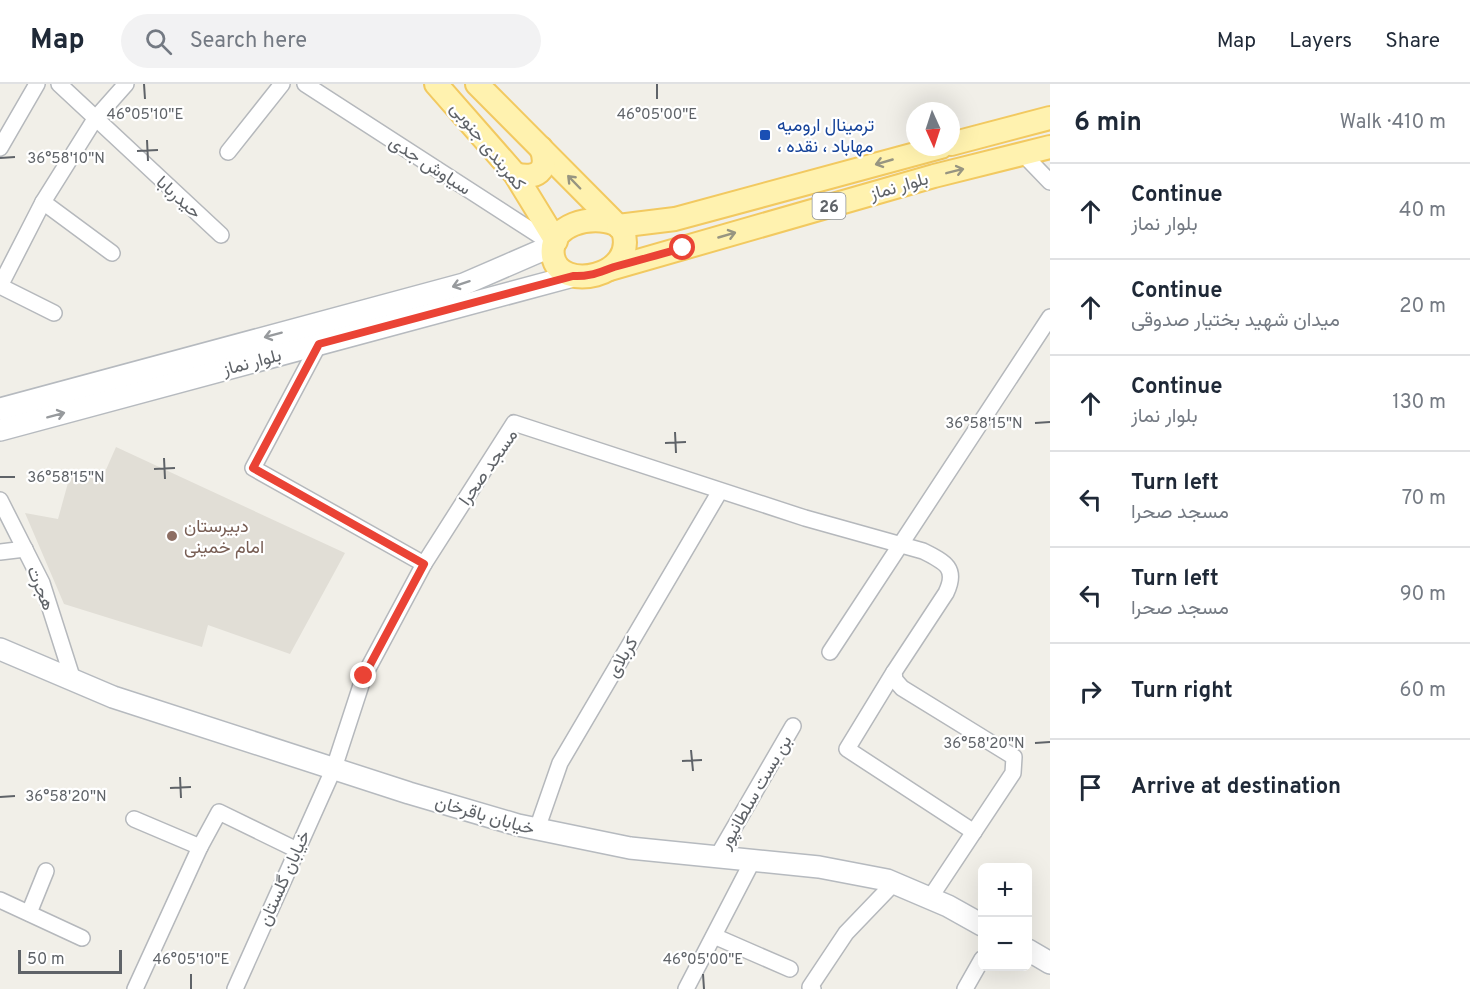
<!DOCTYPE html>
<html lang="en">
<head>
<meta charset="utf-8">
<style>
	:root { --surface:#fff; --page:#f2f2f3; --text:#1f2937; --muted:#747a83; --line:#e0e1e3 }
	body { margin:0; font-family:Overpass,Vazirmatn,sans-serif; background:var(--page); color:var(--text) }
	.controls { position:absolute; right:18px; bottom:18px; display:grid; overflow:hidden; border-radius:9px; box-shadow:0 6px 24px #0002 }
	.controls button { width:54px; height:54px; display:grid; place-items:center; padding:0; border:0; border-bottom:2px solid var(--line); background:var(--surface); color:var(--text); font:30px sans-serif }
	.compass { position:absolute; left:906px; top:18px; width:54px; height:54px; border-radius:50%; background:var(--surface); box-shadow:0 6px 24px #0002; rotate:177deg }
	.scale { position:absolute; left:18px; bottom:15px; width:104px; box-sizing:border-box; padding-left:6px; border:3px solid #5f6368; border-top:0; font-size:16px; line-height:21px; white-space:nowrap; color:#5f6368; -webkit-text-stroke:4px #fff; paint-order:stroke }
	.stop { position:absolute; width:18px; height:18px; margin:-14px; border:4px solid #ea4335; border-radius:50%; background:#fff }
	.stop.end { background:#ea4335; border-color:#fff; box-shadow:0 2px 6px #0008 }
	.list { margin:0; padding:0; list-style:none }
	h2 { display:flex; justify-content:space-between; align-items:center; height:78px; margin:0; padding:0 24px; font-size:26px }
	h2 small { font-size:20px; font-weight:400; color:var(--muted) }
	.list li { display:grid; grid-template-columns:39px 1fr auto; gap:18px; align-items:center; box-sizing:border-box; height:96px; padding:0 24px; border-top:2px solid var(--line) }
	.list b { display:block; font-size:22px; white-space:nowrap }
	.list p { margin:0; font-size:20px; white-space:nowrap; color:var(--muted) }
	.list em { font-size:20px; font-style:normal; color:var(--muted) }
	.icon { flex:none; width:33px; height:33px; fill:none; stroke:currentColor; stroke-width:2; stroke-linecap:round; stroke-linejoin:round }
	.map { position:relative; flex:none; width:1050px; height:905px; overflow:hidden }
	header { display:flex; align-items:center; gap:36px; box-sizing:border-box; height:84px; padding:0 30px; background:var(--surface); border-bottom:2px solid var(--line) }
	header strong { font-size:28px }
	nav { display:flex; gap:33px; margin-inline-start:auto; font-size:21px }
	.search { width:420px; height:54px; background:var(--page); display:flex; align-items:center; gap:15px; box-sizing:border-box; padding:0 21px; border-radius:33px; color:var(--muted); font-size:22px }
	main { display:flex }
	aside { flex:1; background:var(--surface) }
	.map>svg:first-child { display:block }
	.education { fill:#e1ded6 }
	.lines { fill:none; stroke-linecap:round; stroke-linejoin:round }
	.minor-casing { stroke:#b5b8bc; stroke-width:18 }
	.secondary-casing { stroke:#b6babf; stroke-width:24 }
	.primary-casing { stroke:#f2c960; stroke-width:26 }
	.minor { stroke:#fff; stroke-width:15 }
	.secondary { stroke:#fff; stroke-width:21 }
	.primary { stroke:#fff2af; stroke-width:22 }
	.oneway { stroke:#979581 }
	.oneway2 { stroke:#979a9d }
	.route { stroke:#ea4335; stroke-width:8 }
	.ticks { fill:none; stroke:#5f6368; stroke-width:2 }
	.transit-dot { fill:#1a4fb4; stroke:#fff; stroke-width:2 }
	.education-dot { fill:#8d6e63; stroke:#fff; stroke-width:2 }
	.labels { text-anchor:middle; stroke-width:4.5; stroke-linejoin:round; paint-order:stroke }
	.shield { fill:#fff; stroke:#8f9295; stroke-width:1.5 }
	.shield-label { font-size:16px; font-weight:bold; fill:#5f6368 }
	.transit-label { font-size:18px; fill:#164399; stroke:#fff; text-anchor:start }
	.street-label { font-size:18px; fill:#5f6368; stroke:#fff }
	.education-label { font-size:18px; fill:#785e54; stroke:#fff; text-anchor:start }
	.ticks-label { font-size:15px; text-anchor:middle; fill:#5f6368; stroke:#fff; stroke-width:4.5; stroke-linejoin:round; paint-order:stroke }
</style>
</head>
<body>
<header>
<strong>Map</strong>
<div class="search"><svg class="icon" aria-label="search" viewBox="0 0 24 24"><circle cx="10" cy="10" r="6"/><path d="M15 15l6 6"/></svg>Search here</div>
<nav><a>Map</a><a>Layers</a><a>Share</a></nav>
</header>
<main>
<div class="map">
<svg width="1050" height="905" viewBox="0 0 1050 905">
	<rect width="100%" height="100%" fill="#f1efe8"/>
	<path class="education" d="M 116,363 L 345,469 L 290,570 L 208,541 L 202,563 L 64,520 L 25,429 L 58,435 L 71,388 L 101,397 Z"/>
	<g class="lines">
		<defs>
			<g id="minor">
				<path d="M 59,0 L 221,151"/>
				<path d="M 305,0 L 554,161"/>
				<path d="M 0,64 L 37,0"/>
				<path d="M 228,68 L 282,0"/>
				<path d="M 1023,70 L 1050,98"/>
				<path d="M 43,118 L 112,169"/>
				<path d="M 0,202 L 43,118 L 95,35 L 126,0"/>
				<path d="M 0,202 L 54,229"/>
				<path d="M 319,260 L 253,384 L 424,480 L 514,339 L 805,434 L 923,467 C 945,478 958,484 946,509 L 894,588 L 895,596 L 902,604 L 1014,673 L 1013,689 L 930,814"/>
				<path d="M 0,416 L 42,499 L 73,596"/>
				<path d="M 0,468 L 25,465"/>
				<path d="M 830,568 L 1050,233"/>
				<path d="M 894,588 L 847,665 L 974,748"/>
				<path d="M 134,735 L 200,763 L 219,728 L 297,766"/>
				<path d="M 537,745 L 560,679 L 720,407"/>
				<path d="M 717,773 L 793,642"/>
				<path d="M 0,816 L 82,854"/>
				<path d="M 29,829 L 46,787"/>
				<path d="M 714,852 L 790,885"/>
				<path d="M 135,905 L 200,763"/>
				<path d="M 235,905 L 334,684 L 364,592 L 424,480"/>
				<path d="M 686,905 L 753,776"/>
				<path d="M 813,905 L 810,903 L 846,849 L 894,799"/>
				<path d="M 965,905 L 982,875"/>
			</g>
			<g id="secondary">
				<path d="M 0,325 L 464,200 L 554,161"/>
				<path d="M 0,346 L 573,192"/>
				<path d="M 0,565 L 113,613 L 409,709 L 518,741 L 630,764 L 819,783 L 887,796 L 948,822 L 982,841"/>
				<path d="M 1028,866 L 1050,879"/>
			</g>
			<g id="primary">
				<path d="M 436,0 L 515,90 L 556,157"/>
				<path d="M 477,0 L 623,147 C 638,193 559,209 553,172 C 548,140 593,130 615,140"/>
				<path d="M 951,60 L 1050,34"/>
				<path d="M 515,90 C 536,96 550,87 541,64"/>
				<path d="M 618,142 L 675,135 L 941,63"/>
				<path d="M 610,185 L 934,92 L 1050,63"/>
			</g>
		</defs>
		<use href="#minor" class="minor-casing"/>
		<use href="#secondary" class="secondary-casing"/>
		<use href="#primary" class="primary-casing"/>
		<use href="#minor" class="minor"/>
		<use href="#secondary" class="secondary"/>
		<use href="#primary" class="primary"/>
	</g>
	<defs><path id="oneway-shaft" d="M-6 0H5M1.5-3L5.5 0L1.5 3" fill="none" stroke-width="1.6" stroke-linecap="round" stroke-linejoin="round" transform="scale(1.5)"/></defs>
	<g class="oneway">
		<use href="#oneway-shaft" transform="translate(884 78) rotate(164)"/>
		<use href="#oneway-shaft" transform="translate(955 87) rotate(-14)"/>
		<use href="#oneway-shaft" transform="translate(574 98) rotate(-134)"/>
		<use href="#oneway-shaft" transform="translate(727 151) rotate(-16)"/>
	</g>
	<g class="oneway2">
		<use href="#oneway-shaft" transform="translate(461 200) rotate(162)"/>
		<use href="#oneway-shaft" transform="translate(273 251) rotate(165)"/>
		<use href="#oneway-shaft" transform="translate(56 331) rotate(-15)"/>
	</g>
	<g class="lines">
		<path class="route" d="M 364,592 L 424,480 L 253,384 L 319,260 L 573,192 C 590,193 599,188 614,183 C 637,177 660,170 683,164"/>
	</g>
	<path class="ticks" d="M 144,0 L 145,15M 657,0 L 657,15M 147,56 L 148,77M 137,67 L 158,66M 0,74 L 15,73M 1035,339 L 1050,338M 675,348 L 676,369M 665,359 L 686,358M 164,374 L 165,395M 154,385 L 175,384M 0,393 L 15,393M 1035,659 L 1050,658M 691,666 L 693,687M 682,677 L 702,676M 180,693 L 181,714M 170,704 L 191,703M 0,713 L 15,712M 191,890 L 191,905M 703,890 L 704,905"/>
	<rect class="transit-dot" x="759" y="45" width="12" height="12" rx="3"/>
	<circle class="education-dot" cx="172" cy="452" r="6"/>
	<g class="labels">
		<rect class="shield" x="812.5" y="109" width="33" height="26" rx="4.5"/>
		<g class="shield-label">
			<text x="829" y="128">26</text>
		</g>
		<g class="transit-label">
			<text x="777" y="47">ترمینال ارومیه<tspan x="777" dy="21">، مهاباد ، نقده</tspan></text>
		</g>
		<g class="street-label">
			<text transform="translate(488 62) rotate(51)" y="6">کمربندی جنوبی</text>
			<text transform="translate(430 81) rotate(33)" y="6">سیاوش جدی</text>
			<text transform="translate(899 102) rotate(-16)" y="6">بلوار نماز</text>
			<text transform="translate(179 113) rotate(42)" y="6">حیدربابا</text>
			<text transform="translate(252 278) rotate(-15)" y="6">بلوار نماز</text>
			<text transform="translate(488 383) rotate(-55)" y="6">مسجد صحرا</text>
			<text transform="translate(41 504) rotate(68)" y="6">هجرت</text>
			<text transform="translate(622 573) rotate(-59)" y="6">کربلای</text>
			<text transform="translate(755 708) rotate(-60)" y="6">بن بست سلطانپور</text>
			<text transform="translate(485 731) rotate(16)" y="6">خیابان باقرخان</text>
			<text transform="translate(284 794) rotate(-66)" y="6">خیابان گلستان</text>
		</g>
		<g class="education-label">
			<text x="184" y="448">دبیرستان<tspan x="184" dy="21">امام خمینی</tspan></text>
		</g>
	</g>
	<g class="ticks-label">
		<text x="145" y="35">46°05'10"E</text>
		<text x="657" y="35">46°05'00"E</text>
		<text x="66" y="79">36°58'10"N</text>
		<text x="984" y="344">36°58'15"N</text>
		<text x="66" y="398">36°58'15"N</text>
		<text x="984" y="664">36°58'20"N</text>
		<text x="66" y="717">36°58'20"N</text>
		<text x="191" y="880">46°05'10"E</text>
		<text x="703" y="880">46°05'00"E</text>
	</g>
</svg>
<div class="controls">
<button>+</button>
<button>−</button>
</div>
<svg class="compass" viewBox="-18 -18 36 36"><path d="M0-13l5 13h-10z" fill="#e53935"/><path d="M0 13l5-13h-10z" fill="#747a83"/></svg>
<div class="scale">50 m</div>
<div class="stop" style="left:683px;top:164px"></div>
<div class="stop end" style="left:364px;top:592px"></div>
</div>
<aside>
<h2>6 min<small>Walk · 410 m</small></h2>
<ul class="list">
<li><svg class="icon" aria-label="ahead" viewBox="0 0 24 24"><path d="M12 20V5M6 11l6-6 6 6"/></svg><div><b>Continue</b><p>بلوار نماز</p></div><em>40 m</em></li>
<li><svg class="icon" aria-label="ahead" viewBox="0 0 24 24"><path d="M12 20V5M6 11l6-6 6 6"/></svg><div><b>Continue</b><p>میدان شهید بختیار صدوقی</p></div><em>20 m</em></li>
<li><svg class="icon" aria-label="ahead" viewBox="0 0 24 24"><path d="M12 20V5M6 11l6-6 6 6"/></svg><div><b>Continue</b><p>بلوار نماز</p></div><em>130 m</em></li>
<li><svg class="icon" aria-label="left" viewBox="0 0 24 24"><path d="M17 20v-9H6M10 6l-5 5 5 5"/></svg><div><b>Turn left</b><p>مسجد صحرا</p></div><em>70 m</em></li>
<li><svg class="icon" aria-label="left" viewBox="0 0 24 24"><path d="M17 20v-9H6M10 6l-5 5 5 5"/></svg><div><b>Turn left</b><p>مسجد صحرا</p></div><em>90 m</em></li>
<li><svg class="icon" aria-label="right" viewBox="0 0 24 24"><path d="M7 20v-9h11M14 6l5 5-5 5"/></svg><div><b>Turn right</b></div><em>60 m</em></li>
<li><svg class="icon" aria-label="arrive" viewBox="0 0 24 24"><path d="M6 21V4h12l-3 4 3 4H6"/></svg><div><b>Arrive at destination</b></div></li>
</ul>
</aside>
</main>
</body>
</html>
